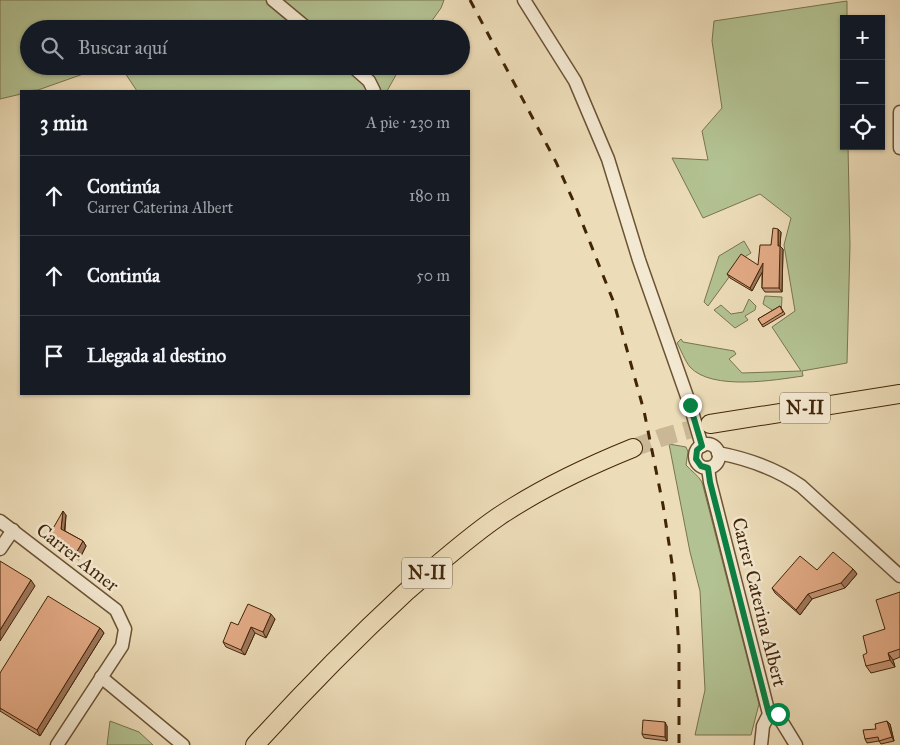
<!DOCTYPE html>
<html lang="es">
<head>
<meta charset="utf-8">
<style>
	:root { --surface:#171b24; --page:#20242c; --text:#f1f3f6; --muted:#9ea1a6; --line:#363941 }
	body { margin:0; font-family:"IM FELL Great Primer",serif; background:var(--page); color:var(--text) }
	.controls { position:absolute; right:15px; top:15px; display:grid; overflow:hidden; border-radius:0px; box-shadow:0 1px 4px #0004 }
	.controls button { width:45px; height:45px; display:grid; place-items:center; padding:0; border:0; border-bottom:1px solid var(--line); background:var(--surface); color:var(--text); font:25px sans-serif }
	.stop { position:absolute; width:15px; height:15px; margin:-11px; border:4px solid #0b8043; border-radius:50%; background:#fff }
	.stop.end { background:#0b8043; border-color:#fff; box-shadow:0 1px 5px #0008 }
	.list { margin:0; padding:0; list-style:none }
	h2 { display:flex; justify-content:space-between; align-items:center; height:65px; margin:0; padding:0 20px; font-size:21px }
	h2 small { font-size:16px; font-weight:400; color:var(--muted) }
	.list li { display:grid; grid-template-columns:32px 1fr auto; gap:15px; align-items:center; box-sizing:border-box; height:80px; padding:0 20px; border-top:1px solid var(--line) }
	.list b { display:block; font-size:19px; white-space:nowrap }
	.list p { margin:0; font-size:16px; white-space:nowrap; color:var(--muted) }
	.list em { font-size:16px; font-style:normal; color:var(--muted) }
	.icon { flex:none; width:28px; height:28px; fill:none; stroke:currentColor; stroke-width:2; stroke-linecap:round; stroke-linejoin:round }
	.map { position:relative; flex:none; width:900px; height:745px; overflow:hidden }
	.search { position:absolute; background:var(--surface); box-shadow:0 1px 4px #0004; left:20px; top:20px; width:450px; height:55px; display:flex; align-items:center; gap:12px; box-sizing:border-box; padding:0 18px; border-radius:28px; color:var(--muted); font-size:19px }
	.panel { position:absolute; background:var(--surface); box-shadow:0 1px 4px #0004; left:20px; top:90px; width:450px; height:305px; border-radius:0px }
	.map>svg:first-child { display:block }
	.green { fill:#b3c292; stroke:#7a744d }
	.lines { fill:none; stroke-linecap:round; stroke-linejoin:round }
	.highway-tunnel { stroke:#cab795; stroke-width:18; stroke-dasharray:18 9; stroke-linecap:butt }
	.minor-casing { stroke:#6c5334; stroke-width:15 }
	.highway-casing { stroke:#422508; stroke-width:20 }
	.minor { stroke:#f3e8d1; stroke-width:12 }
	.highway { stroke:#ecdcb8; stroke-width:18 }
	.rail { stroke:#422508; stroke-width:3; stroke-dasharray:9 9; stroke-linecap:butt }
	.wall { fill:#c39373; stroke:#422508 }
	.shaded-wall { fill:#9f785e; stroke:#422508 }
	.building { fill:#e3ab86; stroke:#422508 }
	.route { stroke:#0b8043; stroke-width:6 }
	.labels { text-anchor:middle; stroke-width:5; stroke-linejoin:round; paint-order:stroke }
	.shield { fill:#f3e8d1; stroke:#776044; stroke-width:1 }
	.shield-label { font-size:18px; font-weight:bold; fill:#422508 }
	.street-label { font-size:19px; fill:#422508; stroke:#f3e8d1 }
</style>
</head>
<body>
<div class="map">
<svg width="900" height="745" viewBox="0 0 900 745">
	<rect width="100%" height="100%" fill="#ecdcb8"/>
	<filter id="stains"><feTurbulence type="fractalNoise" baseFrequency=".004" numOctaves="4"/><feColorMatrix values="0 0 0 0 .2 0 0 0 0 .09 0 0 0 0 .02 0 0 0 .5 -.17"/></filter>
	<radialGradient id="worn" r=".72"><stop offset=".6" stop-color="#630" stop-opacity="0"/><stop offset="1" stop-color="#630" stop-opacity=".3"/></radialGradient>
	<g class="green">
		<path d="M 0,0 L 444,0 L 441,8 L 426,29 L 29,29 L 29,66 L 401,66 L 387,91 L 137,91 L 125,73 L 103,67 L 38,90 L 21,91 L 21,94 L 0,99 Z"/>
		<path d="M 847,1 L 847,19 L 844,19 L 844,146 L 848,146 L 850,245 L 847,363 L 802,371 L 803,376 C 775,380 712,391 690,367 C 685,361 681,350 677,343 L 681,339 L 683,342 L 734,351 L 736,354 L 729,359 L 742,373 L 801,371 L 772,327 L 795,311 L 784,245 L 791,218 L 760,194 L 703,218 L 672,158 L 708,160 L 702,131 L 722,108 L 712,41 L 714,21 Z"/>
		<path d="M 744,241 L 751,253 L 743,258 L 708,306 L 704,302 L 719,256 Z"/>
		<path d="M 765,296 L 782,297 L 781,316 L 763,304 Z"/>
		<path d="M 749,299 L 756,306 L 755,310 L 745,316 L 748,320 L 735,328 L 714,310 L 721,305 L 731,314 L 743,312 Z"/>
		<path d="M 669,444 L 686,447 L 688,452 L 686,465 C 691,471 698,475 702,482 L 759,704 L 751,735 L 695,735 L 705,690 L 700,591 L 690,552 Z"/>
		<path d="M 110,721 L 139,732 L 153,745 L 107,745 Z"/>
	</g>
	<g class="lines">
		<path class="highway-tunnel" d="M 633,448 L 663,437 L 710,424"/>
		<defs>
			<g id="minor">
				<path d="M 273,0 L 308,29"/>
				<path d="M 524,0 L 575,81 L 608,159 L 639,260 L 690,405 L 702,446"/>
				<path d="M 352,66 L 369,81 L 374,91"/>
				<path d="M 900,112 L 900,148"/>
				<circle cx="707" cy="456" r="12"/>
				<path d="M 718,453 C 749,459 775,468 801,486 L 900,576"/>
				<path d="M 708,468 L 710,482 L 769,714 L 763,726 L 761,745"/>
				<path d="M 0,521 L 116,610 L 125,629 L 122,646 L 57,745"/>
				<path d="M 0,549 L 13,530"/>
				<path d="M 101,677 L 183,745"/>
				<path d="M 769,714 L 777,714 L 796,745"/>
			</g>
			<g id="highway">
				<path d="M 710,424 L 900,394"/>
				<path d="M 255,745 C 303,692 354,640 407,591 C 437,565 466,539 498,517 C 541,488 586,467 633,448"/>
			</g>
		</defs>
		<use href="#minor" class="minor-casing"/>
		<use href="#highway" class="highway-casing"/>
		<use href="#minor" class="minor"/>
		<use href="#highway" class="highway"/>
		<path class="rail" d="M 470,0 L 556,162 L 576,207 L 614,303 L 644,411 L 663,505 L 674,576 L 679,647 L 679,745"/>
	</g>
	<g class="wall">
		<path d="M 778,229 L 781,232 L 780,246 L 783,249 L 782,292 L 765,292 L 762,288 L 762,272 L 752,291 L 730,278 L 727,274 L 758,265 L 771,245 Z"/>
		<path d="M 780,306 L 785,314 L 763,327 L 758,319 Z"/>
		<path d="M 66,515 L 65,531 L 83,541 L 86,546 L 79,560 L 50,544 L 47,539 Z"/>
		<path d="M 853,569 L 857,574 L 845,588 L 812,599 L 800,615 L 775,593 L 772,588 L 817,570 Z"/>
		<path d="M 900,592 L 900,657 L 893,660 L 895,667 L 871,673 L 866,666 L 885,629 Z"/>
		<path d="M 275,619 L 266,638 L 255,633 L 245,655 L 226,647 L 223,642 L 238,625 Z"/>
		<path d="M 100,628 L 104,633 L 40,736 L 0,711 L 0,673 Z"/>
		<path d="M 887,721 L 890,724 L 894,741 L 881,744 L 879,741 L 867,743 L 865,739 L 876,729 Z"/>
		<path d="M 667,726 L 667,741 L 644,738 L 642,734 Z"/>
	</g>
	<g class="shaded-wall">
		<path d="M 778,229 L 781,232 L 780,246 L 783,249 L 782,292 L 779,288 L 778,246 Z"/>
		<path d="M 763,263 L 765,267 L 752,291 L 750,288 Z"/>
		<path d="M 63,511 L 66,515 L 64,534 L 61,529 Z"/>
		<path d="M 83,541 L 86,546 L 79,560 L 75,555 Z"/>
		<path d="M 853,569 L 857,574 L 845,588 L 841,583 Z"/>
		<path d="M 31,580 L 35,586 L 0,641 L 0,630 Z"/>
		<path d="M 808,594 L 812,599 L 800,615 L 796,610 Z"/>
		<path d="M 271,614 L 275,619 L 266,638 L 263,632 Z"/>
		<path d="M 251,627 L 255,633 L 245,655 L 241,650 Z"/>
		<path d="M 100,628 L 104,633 L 40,736 L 37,730 Z"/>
		<path d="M 888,653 L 893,660 L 895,667 L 890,660 Z"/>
		<path d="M 887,721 L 890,724 L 894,741 L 892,737 Z"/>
		<path d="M 665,722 L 667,726 L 667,741 L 665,737 Z"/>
	</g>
	<g class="building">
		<path d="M 773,228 L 778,229 L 778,246 L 780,246 L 779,288 L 762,288 L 763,263 L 750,288 L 727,274 L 741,254 L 758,265 L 760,245 L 771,245 Z"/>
		<path d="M 780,306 L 783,312 L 762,325 L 758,319 Z"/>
		<path d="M 63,511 L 61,529 L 83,541 L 75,555 L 47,539 Z"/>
		<path d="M 833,552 L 853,569 L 841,583 L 808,594 L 796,610 L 772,588 L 800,556 L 817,570 Z"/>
		<path d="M 0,561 L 31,580 L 0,630 Z"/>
		<path d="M 900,592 L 900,649 L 888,653 L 890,660 L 866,666 L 863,655 L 867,653 L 863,636 L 885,629 L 876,600 Z"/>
		<path d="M 48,596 L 100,628 L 37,730 L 0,708 L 0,673 Z"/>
		<path d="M 248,604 L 271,614 L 263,632 L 251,627 L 241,650 L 223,642 L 231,622 L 238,625 Z"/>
		<path d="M 643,720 L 665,722 L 665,737 L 642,734 Z"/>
		<path d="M 887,721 L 892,737 L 879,741 L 878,737 L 865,739 L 863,730 L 876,729 L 875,724 Z"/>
	</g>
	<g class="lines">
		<path class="route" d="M 690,405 L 702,446 L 697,450 L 696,459 L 701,466 L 708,468 L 710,482 L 769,714 L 778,714"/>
	</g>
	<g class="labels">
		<g class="shield">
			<rect x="780" y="392.5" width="50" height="31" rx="4"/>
			<rect x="402" y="557.5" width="50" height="31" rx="4"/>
		</g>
		<g class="shield-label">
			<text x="805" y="414">N-II</text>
			<text x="427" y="579">N-II</text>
		</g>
		<g class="street-label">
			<text transform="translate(78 557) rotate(38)" y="7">Carrer Amer</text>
			<text transform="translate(760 602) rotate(76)" y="7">Carrer Caterina Albert</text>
		</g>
	</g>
	<rect width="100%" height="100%" filter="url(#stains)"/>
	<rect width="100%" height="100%" fill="url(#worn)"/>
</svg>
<div class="controls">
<button>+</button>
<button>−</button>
<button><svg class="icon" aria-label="locate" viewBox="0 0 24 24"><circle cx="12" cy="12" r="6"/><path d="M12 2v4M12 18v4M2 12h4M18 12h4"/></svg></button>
</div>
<div class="stop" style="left:778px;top:714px"></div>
<div class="stop end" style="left:690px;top:405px"></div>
<div class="search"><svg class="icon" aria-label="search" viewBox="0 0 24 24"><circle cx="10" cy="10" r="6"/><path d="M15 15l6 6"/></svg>Buscar aquí</div>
<section class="panel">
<h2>3 min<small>A pie · 230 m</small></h2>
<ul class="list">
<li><svg class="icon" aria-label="ahead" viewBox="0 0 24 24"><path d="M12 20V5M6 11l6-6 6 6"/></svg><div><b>Continúa</b><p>Carrer Caterina Albert</p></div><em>180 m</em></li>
<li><svg class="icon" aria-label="ahead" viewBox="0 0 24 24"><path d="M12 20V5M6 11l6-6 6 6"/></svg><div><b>Continúa</b></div><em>50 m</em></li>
<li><svg class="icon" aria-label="arrive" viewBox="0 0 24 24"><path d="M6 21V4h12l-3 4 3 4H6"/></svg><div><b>Llegada al destino</b></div></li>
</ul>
</section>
</div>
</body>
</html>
